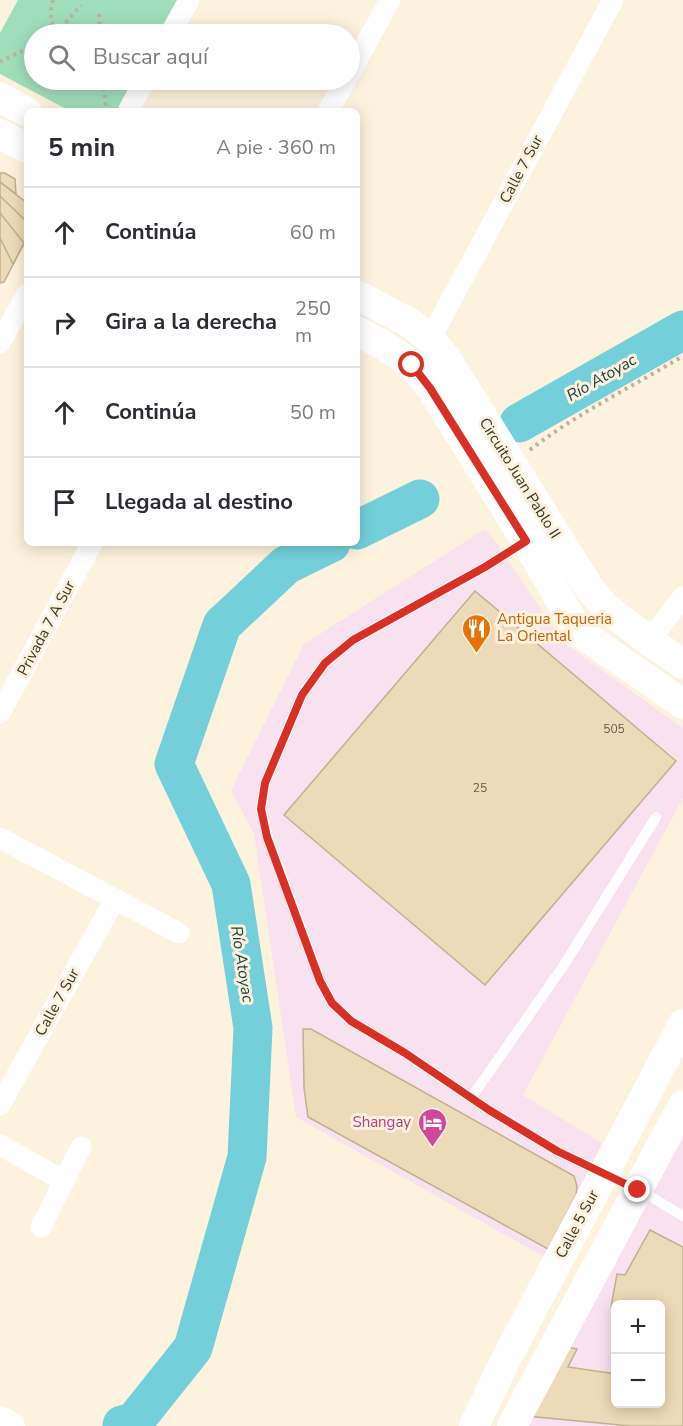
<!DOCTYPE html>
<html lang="es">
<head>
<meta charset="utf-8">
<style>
	:root { --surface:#fff; --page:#f7f7f7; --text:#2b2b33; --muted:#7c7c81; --line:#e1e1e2 }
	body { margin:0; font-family:"Nunito Sans",sans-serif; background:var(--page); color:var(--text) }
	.controls { position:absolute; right:18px; bottom:18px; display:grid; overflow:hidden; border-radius:9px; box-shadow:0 3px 15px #0003 }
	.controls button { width:54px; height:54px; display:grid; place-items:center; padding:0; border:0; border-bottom:2px solid var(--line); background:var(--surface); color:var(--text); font:30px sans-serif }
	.stop { position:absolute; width:18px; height:18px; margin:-14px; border:4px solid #d93025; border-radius:50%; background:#fff }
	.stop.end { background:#d93025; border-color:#fff; box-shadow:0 2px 6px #0008 }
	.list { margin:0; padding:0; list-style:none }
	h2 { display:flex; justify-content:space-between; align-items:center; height:78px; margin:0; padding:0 24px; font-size:26px }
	h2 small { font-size:20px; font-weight:400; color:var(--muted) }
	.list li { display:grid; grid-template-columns:39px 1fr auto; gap:18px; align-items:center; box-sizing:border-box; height:90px; padding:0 24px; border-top:2px solid var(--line) }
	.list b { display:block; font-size:22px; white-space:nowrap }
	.list em { font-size:20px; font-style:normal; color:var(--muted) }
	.icon { flex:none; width:33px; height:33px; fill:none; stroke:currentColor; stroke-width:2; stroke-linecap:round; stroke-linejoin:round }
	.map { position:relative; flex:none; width:683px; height:1426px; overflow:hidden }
	.search { position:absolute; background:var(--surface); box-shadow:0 3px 15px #0003; left:24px; top:24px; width:336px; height:66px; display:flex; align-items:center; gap:15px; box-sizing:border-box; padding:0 21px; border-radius:33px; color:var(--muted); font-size:22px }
	.panel { position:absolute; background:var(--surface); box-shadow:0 3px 15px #0003; left:24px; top:108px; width:336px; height:438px; border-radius:9px }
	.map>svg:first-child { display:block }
	.commercial { fill:#f8e2ef; fill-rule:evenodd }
	.green { fill:#a0debb }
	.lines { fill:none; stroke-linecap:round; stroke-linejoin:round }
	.stream { stroke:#62a1a4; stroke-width:7 }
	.river { stroke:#73d0da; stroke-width:39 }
	.building { fill:#ecdab8; stroke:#c1b08f; stroke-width:1.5 }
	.path { stroke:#bbb2a0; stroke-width:4; stroke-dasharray:3 4.5; stroke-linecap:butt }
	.lane { stroke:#fff; stroke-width:10 }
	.street { stroke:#fff; stroke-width:21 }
	.secondary { stroke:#fff; stroke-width:30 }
	.route { stroke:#d93025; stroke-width:8 }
	.labels { text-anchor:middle; stroke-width:6; stroke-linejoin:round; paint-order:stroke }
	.number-label { font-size:12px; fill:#665d4a }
	.street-label { font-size:15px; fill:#3a3325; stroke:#fdf2de }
	.food-label { font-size:15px; fill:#c56008; stroke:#fdf2de; text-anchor:start }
	.hotel-label { font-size:15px; fill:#b23c85; stroke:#fdf2de; text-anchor:end }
	.water-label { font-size:16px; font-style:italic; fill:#113e42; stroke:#fdf2de }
</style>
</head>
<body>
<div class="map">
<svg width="683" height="1426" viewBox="0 0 683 1426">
	<rect width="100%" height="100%" fill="#fdf2de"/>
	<g class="commercial">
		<path d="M 485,529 L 496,543 L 564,643 L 683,728 L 683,798 L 523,1095 L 602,1143 L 546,1258 L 296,1117 L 254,834 L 231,790 L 304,644 Z"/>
		<path d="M 683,1128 L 683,1426 L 524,1426 ZM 616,1304 L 660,1304 L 660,1404 L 616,1404 Z"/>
	</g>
	<path class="green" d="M 18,0 L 185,0 L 167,34 L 34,34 L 34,80 L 143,80 L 126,111 L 70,111 L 0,74 L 0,33 Z"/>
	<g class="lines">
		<path class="stream" d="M 134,1422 L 139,1426"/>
		<g class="river">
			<path d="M 519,423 L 683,330"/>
			<path d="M 357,530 L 420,499"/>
			<path d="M 122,1425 L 134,1422 L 193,1348 L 247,1157 L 253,1028 L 231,884 L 174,764 L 222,625 L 286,565 L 331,543"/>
		</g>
	</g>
	<g class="building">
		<path d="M 0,173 L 5,173 L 15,179 L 16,194 L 0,182 Z"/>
		<path d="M 0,182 L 27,203 L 27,238 L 4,282 L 0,283 Z"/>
		<path d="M 0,182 L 27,203 L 27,222 L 0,196 Z"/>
		<path d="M 0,213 L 24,243 L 13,264 L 0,238 Z"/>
		<path d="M 475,591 L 676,761 L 485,985 L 284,815 Z"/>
		<path d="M 303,1029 L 311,1029 L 574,1176 L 577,1186 L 576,1195 L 548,1249 L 308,1117 L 304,1088 Z"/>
		<path d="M 650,1230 L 683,1247 L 683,1426 L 631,1426 L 526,1416 L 563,1346 L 577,1349 L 568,1367 L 616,1374 L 616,1404 L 660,1404 L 660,1304 L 616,1304 L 616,1312 L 611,1307 L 617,1274 L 625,1275 Z"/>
	</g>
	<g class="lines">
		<g class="path">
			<path d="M 53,0 C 49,12 51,24 56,34"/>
			<path d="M 99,14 L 100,34"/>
			<path d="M 56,34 L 81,5"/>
			<path d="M 132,34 L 133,34"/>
			<path d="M 0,62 L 34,45"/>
			<path d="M 103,80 L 106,111"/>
			<path d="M 530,450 C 577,413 632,387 683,356"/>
		</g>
		<g class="lane">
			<path d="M 525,541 L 485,567 L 353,640 L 325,663 L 302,695 L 265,783 L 261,809 L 268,837 L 320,981 L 332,1003 L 351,1021 L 405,1053 L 489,1110 L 557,1151 L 638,1189 L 683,1216"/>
			<path d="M 471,1098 L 564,965 L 656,817"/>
		</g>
		<g class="street">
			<path d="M 170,34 L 189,0"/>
			<path d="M 350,73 L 390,0"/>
			<path d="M 128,111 L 145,80"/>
			<path d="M 328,111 L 346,80"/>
			<path d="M 430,339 L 613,0"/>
			<path d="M 0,343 L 27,294"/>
			<path d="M 649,641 L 683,597"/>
			<path d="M 0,713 L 92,543"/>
			<path d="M 0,838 L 179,933"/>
			<path d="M 0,1105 L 115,899"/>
			<path d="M 0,1145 L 64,1181"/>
			<path d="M 41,1227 L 81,1147"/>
		</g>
		<g class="secondary">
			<path d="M 0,97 L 27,112"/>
			<path d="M 0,134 L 27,148"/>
			<path d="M 357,295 L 410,323 L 430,339 L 446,358 L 588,586 L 604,606 L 649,641 L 683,664"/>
			<path d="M 357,331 L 385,346 L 412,365 L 431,388 L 526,541 L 572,620 L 585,636 L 683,704"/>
			<path d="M 0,1421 L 10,1426"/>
			<path d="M 474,1426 L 505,1361 L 683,1024"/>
			<path d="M 512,1426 L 683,1105"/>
		</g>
	</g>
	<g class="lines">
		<path class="route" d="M 412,365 L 430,388 L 526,541 L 485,567 L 353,640 L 325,663 L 302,695 L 265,783 L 261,809 L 267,837 L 320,981 L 332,1003 L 351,1021 L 405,1053 L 489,1110 L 557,1151 L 638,1190"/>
	</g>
	<defs>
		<symbol id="restaurant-pin" viewBox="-11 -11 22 30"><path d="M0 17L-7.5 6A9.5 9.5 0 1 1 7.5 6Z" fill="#e8710a" stroke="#fdf2de"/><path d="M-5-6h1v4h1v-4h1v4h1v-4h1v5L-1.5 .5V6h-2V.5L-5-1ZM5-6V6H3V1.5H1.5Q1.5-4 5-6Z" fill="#fff"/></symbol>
		<symbol id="hotel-pin" viewBox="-11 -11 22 30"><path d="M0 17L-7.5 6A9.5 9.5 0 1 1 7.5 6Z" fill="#d1479c" stroke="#fdf2de"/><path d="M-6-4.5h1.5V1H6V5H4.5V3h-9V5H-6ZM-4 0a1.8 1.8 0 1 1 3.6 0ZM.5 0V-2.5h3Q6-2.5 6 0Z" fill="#fff"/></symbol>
	</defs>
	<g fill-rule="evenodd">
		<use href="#restaurant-pin" x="460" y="612" width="33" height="45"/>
		<use href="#hotel-pin" x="416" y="1106" width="33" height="45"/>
	</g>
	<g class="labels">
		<g class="number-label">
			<text x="614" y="733">505</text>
			<text x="480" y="792">25</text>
		</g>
		<g class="street-label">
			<text transform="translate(521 169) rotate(-62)" y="5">Calle 7 Sur</text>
			<text transform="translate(520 478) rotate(58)" y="5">Circuito Juan Pablo II</text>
			<text transform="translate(46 628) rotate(-62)" y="5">Privada 7 A Sur</text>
			<text transform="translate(57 1002) rotate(-61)" y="5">Calle 7 Sur</text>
			<text transform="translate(577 1224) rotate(-62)" y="5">Calle 5 Sur</text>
		</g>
		<g class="food-label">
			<text x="497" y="624">Antigua Taqueria<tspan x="497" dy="17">La Oriental</tspan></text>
		</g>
		<g class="hotel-label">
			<text x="411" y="1127">Shangay</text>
		</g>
		<g class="water-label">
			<text transform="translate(601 377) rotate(-30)" y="6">Río Atoyac</text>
			<text transform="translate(243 964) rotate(81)" y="6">Río Atoyac</text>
		</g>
	</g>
</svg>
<div class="controls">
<button>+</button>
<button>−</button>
</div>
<div class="stop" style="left:412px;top:365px"></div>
<div class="stop end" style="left:638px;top:1190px"></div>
<div class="search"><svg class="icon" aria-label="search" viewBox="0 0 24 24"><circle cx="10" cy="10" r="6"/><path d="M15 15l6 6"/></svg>Buscar aquí</div>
<section class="panel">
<h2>5 min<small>A pie · 360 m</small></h2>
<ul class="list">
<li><svg class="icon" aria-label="ahead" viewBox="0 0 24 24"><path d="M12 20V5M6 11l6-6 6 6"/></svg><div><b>Continúa</b></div><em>60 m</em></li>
<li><svg class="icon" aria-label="right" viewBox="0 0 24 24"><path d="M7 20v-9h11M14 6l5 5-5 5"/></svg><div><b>Gira a la derecha</b></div><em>250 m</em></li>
<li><svg class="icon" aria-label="ahead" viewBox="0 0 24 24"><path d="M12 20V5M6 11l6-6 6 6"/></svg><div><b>Continúa</b></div><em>50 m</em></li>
<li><svg class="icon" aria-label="arrive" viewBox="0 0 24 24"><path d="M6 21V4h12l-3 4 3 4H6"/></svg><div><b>Llegada al destino</b></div></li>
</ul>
</section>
</div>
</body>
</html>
